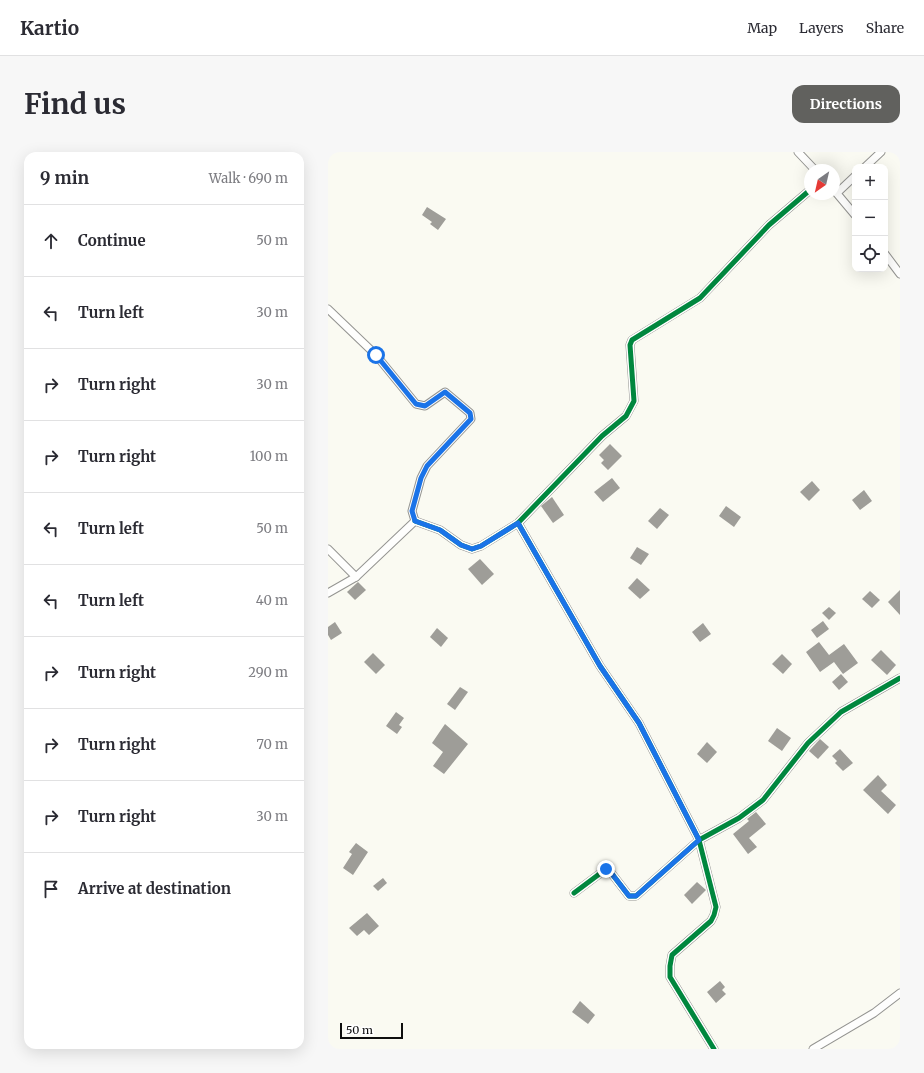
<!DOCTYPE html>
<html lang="en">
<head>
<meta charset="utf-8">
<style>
	:root { --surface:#fff; --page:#f7f7f7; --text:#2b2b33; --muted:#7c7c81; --line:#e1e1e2; --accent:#61615e }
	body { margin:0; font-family:Merriweather,serif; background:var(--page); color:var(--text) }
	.controls { position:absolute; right:12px; top:12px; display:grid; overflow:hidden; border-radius:8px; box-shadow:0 4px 16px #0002 }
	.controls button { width:36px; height:36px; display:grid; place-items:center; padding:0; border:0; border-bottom:1px solid var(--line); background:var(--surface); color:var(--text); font:20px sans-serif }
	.compass { position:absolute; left:476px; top:12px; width:36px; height:36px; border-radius:50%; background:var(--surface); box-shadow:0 4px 16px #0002; rotate:214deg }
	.scale { position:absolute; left:12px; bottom:10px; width:63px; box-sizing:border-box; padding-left:4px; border:2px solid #0e0e0e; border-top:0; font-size:11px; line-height:14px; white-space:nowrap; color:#0e0e0e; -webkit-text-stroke:3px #fff; paint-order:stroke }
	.stop { position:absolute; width:12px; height:12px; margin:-9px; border:3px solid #1a73e8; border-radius:50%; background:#fff }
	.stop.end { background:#1a73e8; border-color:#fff; box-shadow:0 1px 4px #0008 }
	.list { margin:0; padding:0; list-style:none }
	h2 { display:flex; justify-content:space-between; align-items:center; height:52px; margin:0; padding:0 16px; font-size:17px }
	h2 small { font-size:13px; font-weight:400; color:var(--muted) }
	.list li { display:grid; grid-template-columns:26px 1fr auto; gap:12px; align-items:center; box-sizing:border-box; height:72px; padding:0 16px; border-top:1px solid var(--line) }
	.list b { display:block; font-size:15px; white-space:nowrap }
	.list em { font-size:13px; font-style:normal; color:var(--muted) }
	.icon { flex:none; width:22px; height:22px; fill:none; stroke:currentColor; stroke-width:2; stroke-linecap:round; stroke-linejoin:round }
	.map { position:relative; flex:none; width:572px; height:897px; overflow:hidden; border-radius:12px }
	header { display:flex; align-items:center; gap:24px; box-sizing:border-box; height:56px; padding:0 20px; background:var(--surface); border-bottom:1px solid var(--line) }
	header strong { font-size:19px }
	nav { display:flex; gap:22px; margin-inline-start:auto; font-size:14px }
	.intro { display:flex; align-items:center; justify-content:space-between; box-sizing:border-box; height:96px; padding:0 24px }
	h1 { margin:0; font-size:28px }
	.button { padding:10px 18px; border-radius:12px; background:var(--accent); color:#fff; font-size:14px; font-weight:700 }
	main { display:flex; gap:24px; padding:0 24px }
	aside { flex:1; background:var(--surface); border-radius:12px; box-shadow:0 4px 16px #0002 }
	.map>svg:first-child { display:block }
	.building { fill:#9e9d98 }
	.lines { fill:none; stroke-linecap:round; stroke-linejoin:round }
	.minor-casing { stroke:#949491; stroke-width:9 }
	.minor { stroke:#fefefd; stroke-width:7 }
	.cycleway-casing { stroke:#fff; stroke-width:8 }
	.cycleway { stroke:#00873e; stroke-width:5 }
	.route { stroke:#1a73e8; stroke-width:5 }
</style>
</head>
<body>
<header>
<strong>Kartio</strong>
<nav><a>Map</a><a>Layers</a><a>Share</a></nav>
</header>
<div class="intro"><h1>Find us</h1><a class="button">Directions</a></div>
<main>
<aside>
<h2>9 min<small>Walk · 690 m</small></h2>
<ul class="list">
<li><svg class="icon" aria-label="ahead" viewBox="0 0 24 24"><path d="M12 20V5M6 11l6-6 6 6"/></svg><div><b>Continue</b></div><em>50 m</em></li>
<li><svg class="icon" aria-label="left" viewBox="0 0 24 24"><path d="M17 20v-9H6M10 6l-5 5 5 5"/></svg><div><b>Turn left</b></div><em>30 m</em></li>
<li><svg class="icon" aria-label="right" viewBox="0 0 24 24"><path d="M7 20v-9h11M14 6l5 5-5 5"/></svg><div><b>Turn right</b></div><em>30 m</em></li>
<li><svg class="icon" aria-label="right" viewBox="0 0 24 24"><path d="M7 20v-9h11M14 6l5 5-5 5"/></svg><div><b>Turn right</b></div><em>100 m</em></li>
<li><svg class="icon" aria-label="left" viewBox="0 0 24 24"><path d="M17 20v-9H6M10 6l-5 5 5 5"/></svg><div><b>Turn left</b></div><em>50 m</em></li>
<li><svg class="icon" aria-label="left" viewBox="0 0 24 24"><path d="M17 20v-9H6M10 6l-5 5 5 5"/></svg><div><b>Turn left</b></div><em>40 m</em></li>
<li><svg class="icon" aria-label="right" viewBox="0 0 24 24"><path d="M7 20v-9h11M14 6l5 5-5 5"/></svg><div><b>Turn right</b></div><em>290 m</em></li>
<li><svg class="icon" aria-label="right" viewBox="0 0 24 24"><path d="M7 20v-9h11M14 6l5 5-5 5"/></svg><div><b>Turn right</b></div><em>70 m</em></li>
<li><svg class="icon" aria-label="right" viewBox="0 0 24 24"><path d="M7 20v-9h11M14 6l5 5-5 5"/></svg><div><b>Turn right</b></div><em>30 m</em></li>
<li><svg class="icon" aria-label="arrive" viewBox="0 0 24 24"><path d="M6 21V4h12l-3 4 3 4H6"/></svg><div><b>Arrive at destination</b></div></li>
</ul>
</aside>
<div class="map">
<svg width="572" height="897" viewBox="0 0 572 897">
	<rect width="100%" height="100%" fill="#fafaf2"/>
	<g class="building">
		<path d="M 99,55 L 118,67 L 110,78 L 102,72 L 104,70 L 94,63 Z"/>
		<path d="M 282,292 L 294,304 L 280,318 L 273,311 L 276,308 L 271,303 Z"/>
		<path d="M 284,326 L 292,336 L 275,350 L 266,340 Z"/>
		<path d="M 484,329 L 492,338 L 481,349 L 472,340 Z"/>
		<path d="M 536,338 L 544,349 L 532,358 L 524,348 Z"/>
		<path d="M 224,345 L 236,363 L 225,371 L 213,354 Z"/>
		<path d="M 398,354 L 413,365 L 406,375 L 391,364 Z"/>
		<path d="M 332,356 L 341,363 L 329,377 L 320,369 Z"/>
		<path d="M 309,395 L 321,402 L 313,413 L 302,406 Z"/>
		<path d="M 152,407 L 166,422 L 154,433 L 140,417 Z"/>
		<path d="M 309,426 L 322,438 L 312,447 L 300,436 Z"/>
		<path d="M 30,430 L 38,438 L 27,448 L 19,440 Z"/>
		<path d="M 572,438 L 572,463 L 560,450 Z"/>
		<path d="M 542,439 L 552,448 L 544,456 L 534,447 Z"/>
		<path d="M 501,455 L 508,461 L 501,468 L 494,461 Z"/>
		<path d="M 495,469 L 501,477 L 489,486 L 483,478 Z"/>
		<path d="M 7,470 L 14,481 L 3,488 L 0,483 L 0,475 Z"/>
		<path d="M 375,471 L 383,482 L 372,490 L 364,480 Z"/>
		<path d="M 109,476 L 120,486 L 113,495 L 102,485 Z"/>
		<path d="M 491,490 L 501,503 L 516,492 L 530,511 L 515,522 L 506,510 L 492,520 L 478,500 Z"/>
		<path d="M 553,498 L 568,513 L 559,523 L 543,508 Z"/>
		<path d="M 45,501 L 57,513 L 48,522 L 36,510 Z"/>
		<path d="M 454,502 L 464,512 L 455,522 L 444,512 Z"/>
		<path d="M 513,522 L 520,530 L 511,538 L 504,530 Z"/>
		<path d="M 132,535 L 140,540 L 127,558 L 119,552 Z"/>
		<path d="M 68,560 L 76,566 L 71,573 L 74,575 L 69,582 L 58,574 Z"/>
		<path d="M 117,572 L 140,592 L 116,622 L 105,614 L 115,600 L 104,591 Z"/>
		<path d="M 449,576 L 463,586 L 454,599 L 440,589 Z"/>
		<path d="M 492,587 L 501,595 L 490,607 L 481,599 Z"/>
		<path d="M 379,590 L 389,600 L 379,611 L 369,602 Z"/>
		<path d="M 512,597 L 525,611 L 515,619 L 507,611 L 509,609 L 504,604 Z"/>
		<path d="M 550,623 L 559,633 L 553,639 L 568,653 L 560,662 L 535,638 Z"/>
		<path d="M 428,660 L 438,672 L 421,686 L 429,695 L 420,702 L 405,682 L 421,669 L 419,667 Z"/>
		<path d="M 28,691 L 40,700 L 25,723 L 15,716 L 24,702 L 21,700 Z"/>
		<path d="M 55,726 L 59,731 L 50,739 L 45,734 Z"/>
		<path d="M 369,730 L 378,738 L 364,752 L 356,743 Z"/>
		<path d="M 39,761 L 51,774 L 41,783 L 36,778 L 29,784 L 21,776 Z"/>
		<path d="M 392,829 L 397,835 L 394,838 L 398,842 L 388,851 L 379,840 Z"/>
		<path d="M 252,849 L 267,863 L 260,872 L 244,860 Z"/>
	</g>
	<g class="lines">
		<defs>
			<g id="minor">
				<path d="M 470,0 L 487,18"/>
				<path d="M 537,15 L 553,0"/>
				<path d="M 506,38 L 527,63"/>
				<path d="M 509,41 L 527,24"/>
				<path d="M 557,102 L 572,122"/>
				<path d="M 0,157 L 48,203 L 88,252 L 97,254 L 117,240 L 142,261 L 143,267 L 99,314 L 93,326 L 84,359 L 87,369 L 28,425 L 0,441"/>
				<path d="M 87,369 L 112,378 L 133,393 L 144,397 L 153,394 L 190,371 L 274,284 L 298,264 L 306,249 L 302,193 L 304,188 L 372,146 L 441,73 L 482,38"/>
				<path d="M 190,371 L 272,514 L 311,571 L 371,688 L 308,744 L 301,744 L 281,718 L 278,717 L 246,741"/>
				<path d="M 0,397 L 28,425"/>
				<path d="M 386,897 L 342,825 L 342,814 L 344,803 L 383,769 L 386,763 L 388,755 L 371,688 L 411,666 L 435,648 L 480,591 L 513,560 L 572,526"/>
				<path d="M 485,897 L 546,861 L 572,841"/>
			</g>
		</defs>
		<use href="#minor" class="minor-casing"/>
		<use href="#minor" class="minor"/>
		<defs>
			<g id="cycleway">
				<path d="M 87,369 L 112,378 L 133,393 L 144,397 L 153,394 L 190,371 L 274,284 L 298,264 L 306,249 L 302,193 L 304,188 L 372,146 L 441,73 L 482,38"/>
				<path d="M 190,371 L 272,514 L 311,571 L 371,688 L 308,744 L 301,744 L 281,718 L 278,717 L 246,741"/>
				<path d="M 386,897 L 342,825 L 342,814 L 344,803 L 383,769 L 386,763 L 388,755 L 371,688 L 411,666 L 435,648 L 480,591 L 513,560 L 572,526"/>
			</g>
		</defs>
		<use href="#cycleway" class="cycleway-casing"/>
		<use href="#cycleway" class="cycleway"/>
	</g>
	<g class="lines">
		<path class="route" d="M 48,203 L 88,252 L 97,254 L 117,240 L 142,261 L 143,267 L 99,314 L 93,326 L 84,359 L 87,369 L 112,378 L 133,393 L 144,397 L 153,394 L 190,371 L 272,514 L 311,571 L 371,688 L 308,744 L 301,744 L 281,718 L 278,717"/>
	</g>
</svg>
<div class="controls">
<button>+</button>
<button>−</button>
<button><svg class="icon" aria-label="locate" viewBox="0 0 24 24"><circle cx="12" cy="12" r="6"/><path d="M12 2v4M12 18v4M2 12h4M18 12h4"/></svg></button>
</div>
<svg class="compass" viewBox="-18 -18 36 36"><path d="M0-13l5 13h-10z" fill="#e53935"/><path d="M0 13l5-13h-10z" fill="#7c7c81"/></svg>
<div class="scale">50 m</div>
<div class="stop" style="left:48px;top:203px"></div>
<div class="stop end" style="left:278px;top:717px"></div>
</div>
</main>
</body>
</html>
